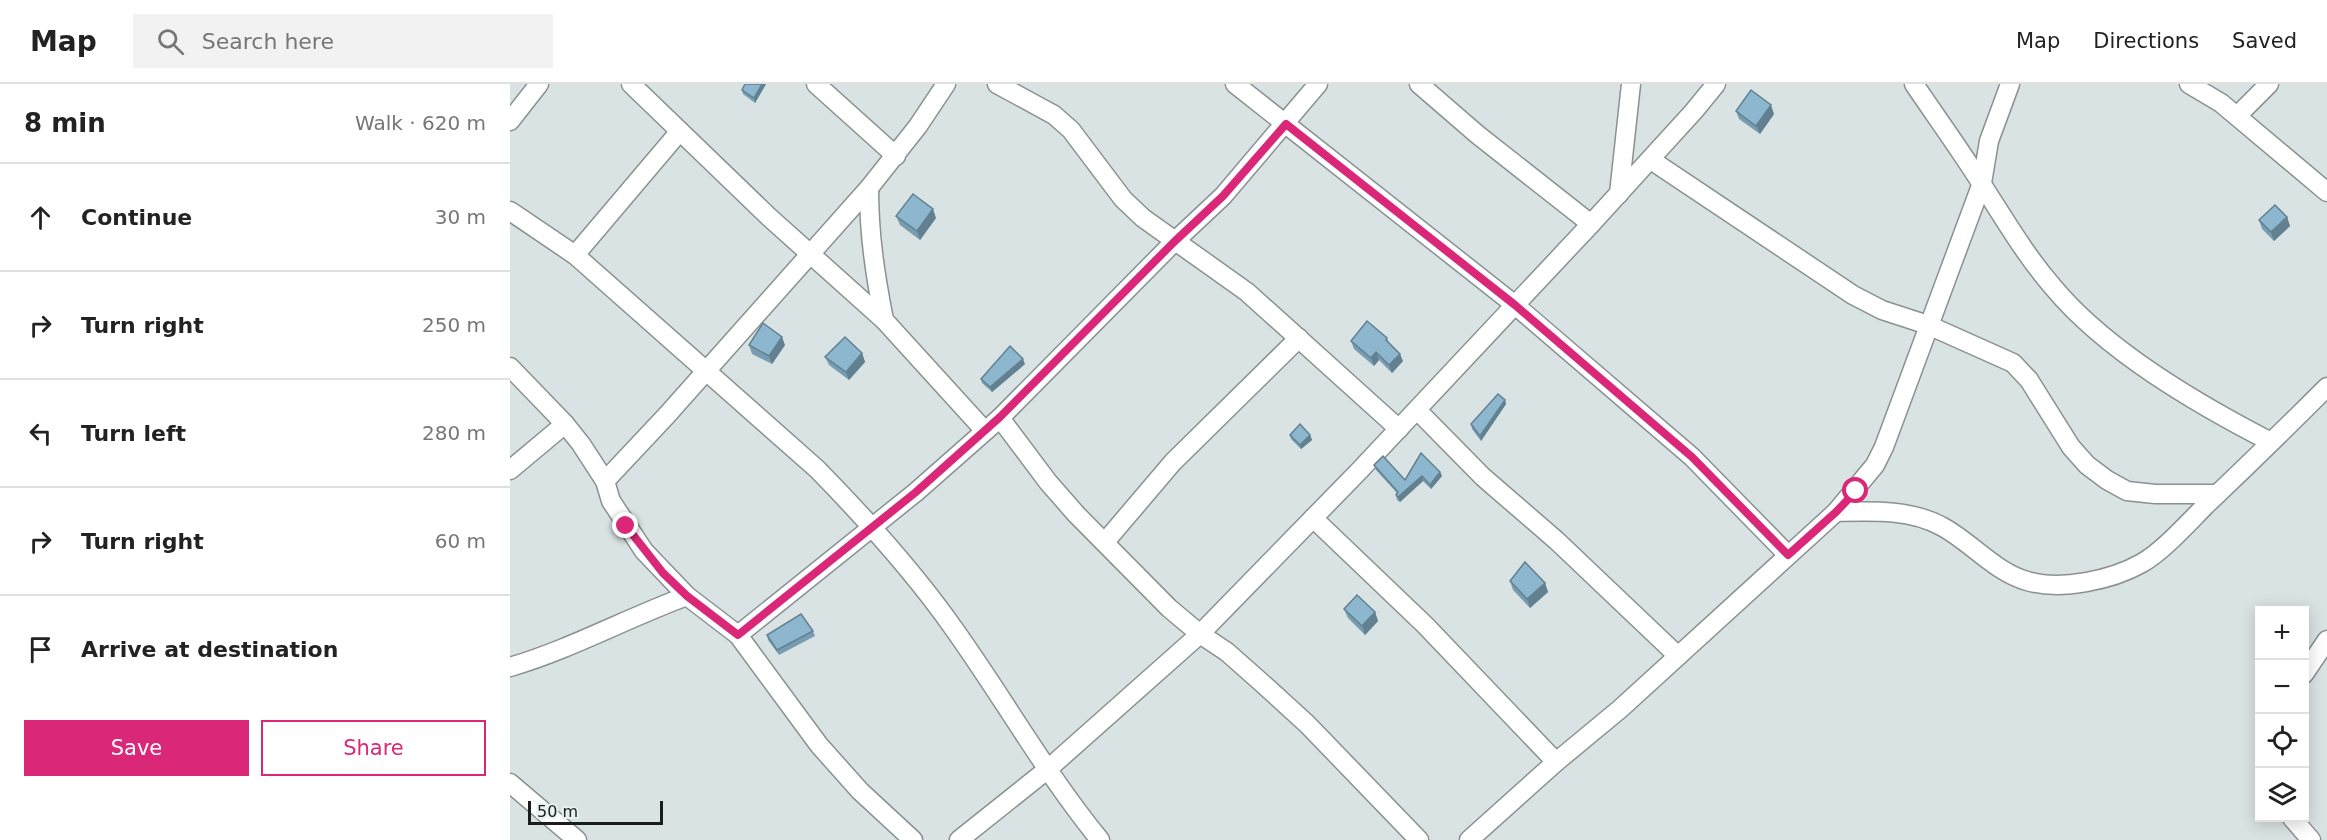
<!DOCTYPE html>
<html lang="en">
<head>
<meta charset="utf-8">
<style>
	:root { --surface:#fff; --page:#f2f2f2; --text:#222; --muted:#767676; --line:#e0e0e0; --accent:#db2777 }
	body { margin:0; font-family:"DejaVu Sans",sans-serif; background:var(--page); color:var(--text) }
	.controls { position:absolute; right:18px; bottom:18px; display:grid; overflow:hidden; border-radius:0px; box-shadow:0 3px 15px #0003 }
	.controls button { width:54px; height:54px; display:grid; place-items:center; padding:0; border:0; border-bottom:2px solid var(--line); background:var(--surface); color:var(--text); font:30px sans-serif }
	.scale { position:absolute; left:18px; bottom:15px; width:135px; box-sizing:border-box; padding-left:6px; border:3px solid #1a1d1d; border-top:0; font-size:16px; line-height:21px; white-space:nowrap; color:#1a1d1d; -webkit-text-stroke:4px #e7f0f1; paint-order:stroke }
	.stop { position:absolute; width:18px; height:18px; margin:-14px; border:4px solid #db2777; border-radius:50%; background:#fff }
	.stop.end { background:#db2777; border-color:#fff; box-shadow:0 2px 6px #0008 }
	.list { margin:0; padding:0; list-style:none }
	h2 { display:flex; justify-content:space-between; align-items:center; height:78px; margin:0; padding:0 24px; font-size:26px }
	h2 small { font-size:20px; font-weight:400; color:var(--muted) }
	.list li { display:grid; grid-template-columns:39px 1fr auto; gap:18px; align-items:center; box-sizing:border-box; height:108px; padding:0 24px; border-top:2px solid var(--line) }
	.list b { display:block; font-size:22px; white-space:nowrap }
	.list em { font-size:20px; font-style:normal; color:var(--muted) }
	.actions { display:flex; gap:12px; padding:18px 24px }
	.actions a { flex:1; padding:14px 0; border:2px solid var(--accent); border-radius:0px; text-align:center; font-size:21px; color:var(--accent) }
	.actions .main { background:var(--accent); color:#fff }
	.icon { flex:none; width:33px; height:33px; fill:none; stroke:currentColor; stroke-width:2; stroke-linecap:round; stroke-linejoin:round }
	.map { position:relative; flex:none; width:1817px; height:756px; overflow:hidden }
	header { display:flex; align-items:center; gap:36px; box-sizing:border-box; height:84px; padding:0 30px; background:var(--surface); border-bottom:2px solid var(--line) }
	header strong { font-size:28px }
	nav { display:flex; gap:33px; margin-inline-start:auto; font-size:21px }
	.search { width:420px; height:54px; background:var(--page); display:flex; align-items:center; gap:15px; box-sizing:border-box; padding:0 21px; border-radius:0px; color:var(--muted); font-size:22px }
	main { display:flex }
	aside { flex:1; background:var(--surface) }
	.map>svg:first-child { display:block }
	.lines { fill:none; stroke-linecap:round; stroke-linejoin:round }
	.street-casing { stroke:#899192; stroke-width:21 }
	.street { stroke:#fff; stroke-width:18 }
	.wall { fill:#789db1 }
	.shaded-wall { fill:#628090 }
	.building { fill:#8cb7ce; stroke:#628090; stroke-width:1.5 }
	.route { stroke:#db2777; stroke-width:8 }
</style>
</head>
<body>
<header>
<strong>Map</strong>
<div class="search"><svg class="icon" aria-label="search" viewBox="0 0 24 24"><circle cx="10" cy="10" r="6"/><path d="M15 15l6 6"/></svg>Search here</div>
<nav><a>Map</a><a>Directions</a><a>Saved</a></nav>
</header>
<main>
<aside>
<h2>8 min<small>Walk · 620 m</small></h2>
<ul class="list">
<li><svg class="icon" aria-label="ahead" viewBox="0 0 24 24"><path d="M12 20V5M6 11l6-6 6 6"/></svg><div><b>Continue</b></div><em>30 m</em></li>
<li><svg class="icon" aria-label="right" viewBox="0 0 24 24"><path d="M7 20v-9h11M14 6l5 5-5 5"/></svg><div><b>Turn right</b></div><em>250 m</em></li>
<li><svg class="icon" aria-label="left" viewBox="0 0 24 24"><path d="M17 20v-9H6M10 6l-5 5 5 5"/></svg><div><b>Turn left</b></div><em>280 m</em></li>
<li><svg class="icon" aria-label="right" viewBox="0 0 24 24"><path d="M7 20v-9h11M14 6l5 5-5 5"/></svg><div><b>Turn right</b></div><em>60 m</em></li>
<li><svg class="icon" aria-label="arrive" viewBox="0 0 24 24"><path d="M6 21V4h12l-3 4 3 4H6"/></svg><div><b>Arrive at destination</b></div></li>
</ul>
<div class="actions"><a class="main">Save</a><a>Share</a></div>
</aside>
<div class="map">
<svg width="1817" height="756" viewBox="0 0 1817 756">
	<rect width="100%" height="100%" fill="#dae3e4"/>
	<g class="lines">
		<defs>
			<g id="street">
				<path d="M 121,0 L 259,133 L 374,236 L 475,347"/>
				<path d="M 306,0 L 386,72"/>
				<path d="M 487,0 L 544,31 L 561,46 L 613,115 L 633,134 L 737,208 L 889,345"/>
				<path d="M 725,0 L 1005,221 L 1182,373 L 1278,471"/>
				<path d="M 909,0 L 968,51 L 1081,140"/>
				<path d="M 1404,0 C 1427,34 1451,67 1473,102 C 1495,136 1516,172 1543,203 C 1596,267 1687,320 1761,358"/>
				<path d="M 1679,0 L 1711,19 L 1817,108"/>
				<path d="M 1727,32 L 1759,0"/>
				<path d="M 0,37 L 29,0"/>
				<path d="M 1141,76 L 1343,211 L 1372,226 L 1418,241 L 1503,279 L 1519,296 L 1561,363 L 1577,381 L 1597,396 L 1617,407 L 1645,410 L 1707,410"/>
				<path d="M 359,104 C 359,151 365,190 374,236"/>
				<path d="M 1109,110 L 1121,0"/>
				<path d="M 0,127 L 65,171 L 307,385 C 356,435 404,488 444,545 C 494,615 536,690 590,756"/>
				<path d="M 65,171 L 170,47"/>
				<path d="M 0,283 L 55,340 L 71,360 L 95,397 L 101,417 L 134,467 L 177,512 L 228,551 L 309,661 L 350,707 L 403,756"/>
				<path d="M 907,326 L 973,393 L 1047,457 L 1168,572"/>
				<path d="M 490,334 L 538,398 L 566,430 L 659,524 L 690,550 L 717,568 L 752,599 L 797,640 L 909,756"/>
				<path d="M 0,386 L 55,340"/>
				<path d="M 95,397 L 157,331 L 359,104 L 408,42 L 436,0"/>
				<path d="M 1326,428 C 1362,427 1401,425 1433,443 C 1462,459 1485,488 1517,497 C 1551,507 1602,496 1632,479 C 1653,467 1678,439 1696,421 C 1737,382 1777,343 1817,303"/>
				<path d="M 803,434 L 915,541 L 1046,678"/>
				<path d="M 595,458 L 663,378 L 789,254"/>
				<path d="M 228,551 L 406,408 L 490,334 L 664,158 L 713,112 L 808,0"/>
				<path d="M 0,583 C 61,565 117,534 177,512"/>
				<path d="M 1794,590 L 1817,556"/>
				<path d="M 0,699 L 67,756"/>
				<path d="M 1782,734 L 1801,756"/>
				<path d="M 449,756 L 538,685 L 690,550 L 850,386 L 1081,140 L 1184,27 L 1206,0"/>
				<path d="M 959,756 L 1046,678 L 1110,625 L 1326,428 L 1365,381 L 1374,363 L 1472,99 L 1479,57 L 1500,0"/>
			</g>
		</defs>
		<use href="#street" class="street-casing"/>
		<use href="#street" class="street"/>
	</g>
	<g class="wall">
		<path d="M 235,0 L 256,0 L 245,19 L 233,10 L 232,6 Z"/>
		<path d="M 1226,27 L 1264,30 L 1250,50 L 1229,35 Z"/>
		<path d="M 386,132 L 426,134 L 410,156 L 390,141 Z"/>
		<path d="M 1777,133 L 1780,142 L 1764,157 L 1752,145 L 1749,136 Z"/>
		<path d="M 877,254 L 879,259 L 893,277 L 882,289 L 869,276 L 864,282 L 844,265 L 841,257 Z"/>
		<path d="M 239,261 L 275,261 L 262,280 L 242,270 Z"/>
		<path d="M 352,269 L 355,278 L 339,296 L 319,281 L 315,273 Z"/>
		<path d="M 515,280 L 482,308 L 472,299 L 471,295 Z"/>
		<path d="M 995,316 L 996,320 L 971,357 L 962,345 L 961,340 Z"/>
		<path d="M 780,351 L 800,351 L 802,356 L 791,365 L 781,355 Z"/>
		<path d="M 864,381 L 895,396 L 930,388 L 932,392 L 921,405 L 913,397 L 890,418 L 887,416 L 886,411 L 887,409 L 866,386 Z"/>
		<path d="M 1000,497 L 1035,499 L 1038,508 L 1020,524 L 1003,506 Z"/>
		<path d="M 834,525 L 865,528 L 868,537 L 855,551 L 838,534 Z"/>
		<path d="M 303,547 L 305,552 L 269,571 L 258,556 L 257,551 Z"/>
	</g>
	<g class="shaded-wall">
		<path d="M 252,0 L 256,0 L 245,19 L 244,14 Z"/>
		<path d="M 1261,21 L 1264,30 L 1250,50 L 1246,42 Z"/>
		<path d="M 423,125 L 426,134 L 410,156 L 407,147 Z"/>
		<path d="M 1777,133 L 1780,142 L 1764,157 L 1761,148 Z"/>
		<path d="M 272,253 L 275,261 L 262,280 L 259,272 Z"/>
		<path d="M 866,268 L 869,276 L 864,282 L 861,274 Z"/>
		<path d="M 352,269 L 355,278 L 339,296 L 336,288 Z"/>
		<path d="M 890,270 L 893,277 L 882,289 L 879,281 Z"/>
		<path d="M 513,275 L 515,280 L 482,308 L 480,303 Z"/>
		<path d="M 995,316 L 996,320 L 971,357 L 970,352 Z"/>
		<path d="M 800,351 L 802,356 L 791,365 L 790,361 Z"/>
		<path d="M 930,388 L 932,392 L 921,405 L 920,401 Z"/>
		<path d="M 912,392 L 913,397 L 890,418 L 888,413 Z"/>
		<path d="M 1035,499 L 1038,508 L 1020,524 L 1017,515 Z"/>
		<path d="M 865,528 L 868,537 L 855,551 L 852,542 Z"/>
	</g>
	<g class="building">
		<path d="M 235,0 L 252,0 L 244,14 L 232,6 Z"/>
		<path d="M 1241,6 L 1261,21 L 1246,42 L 1226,27 Z"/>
		<path d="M 403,110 L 423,125 L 407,147 L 386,132 Z"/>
		<path d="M 1765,121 L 1777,133 L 1761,148 L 1749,136 Z"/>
		<path d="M 857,237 L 877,254 L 876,256 L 890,270 L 879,281 L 866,268 L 861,274 L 841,257 Z"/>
		<path d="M 253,239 L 272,253 L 259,272 L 239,261 Z"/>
		<path d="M 335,253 L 352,269 L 336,288 L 315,273 Z"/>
		<path d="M 500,262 L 513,275 L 480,303 L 471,295 Z"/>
		<path d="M 988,310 L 995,316 L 970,352 L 961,340 Z"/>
		<path d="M 790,340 L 800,351 L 790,361 L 780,351 Z"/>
		<path d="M 911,369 L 930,388 L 920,401 L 912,392 L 888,413 L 886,411 L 888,408 L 864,381 L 873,372 L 895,396 Z"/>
		<path d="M 1015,478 L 1035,499 L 1017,515 L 1000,497 Z"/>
		<path d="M 847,511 L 865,528 L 852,542 L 834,525 Z"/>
		<path d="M 291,530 L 303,547 L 267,566 L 257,551 Z"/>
	</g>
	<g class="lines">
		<path class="route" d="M 116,442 L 153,489 L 177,512 L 228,551 L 406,408 L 490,333 L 664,158 L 713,112 L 776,40 L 1005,221 L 1182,373 L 1278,471 L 1326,428 L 1346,407"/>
	</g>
</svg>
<div class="controls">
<button>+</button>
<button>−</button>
<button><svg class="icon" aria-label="locate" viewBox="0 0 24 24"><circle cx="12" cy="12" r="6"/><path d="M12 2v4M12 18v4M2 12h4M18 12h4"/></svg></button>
<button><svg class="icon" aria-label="layers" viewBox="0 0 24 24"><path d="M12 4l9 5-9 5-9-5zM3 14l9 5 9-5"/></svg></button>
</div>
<div class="scale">50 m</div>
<div class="stop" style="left:1346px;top:407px"></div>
<div class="stop end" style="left:116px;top:442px"></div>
</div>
</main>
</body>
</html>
